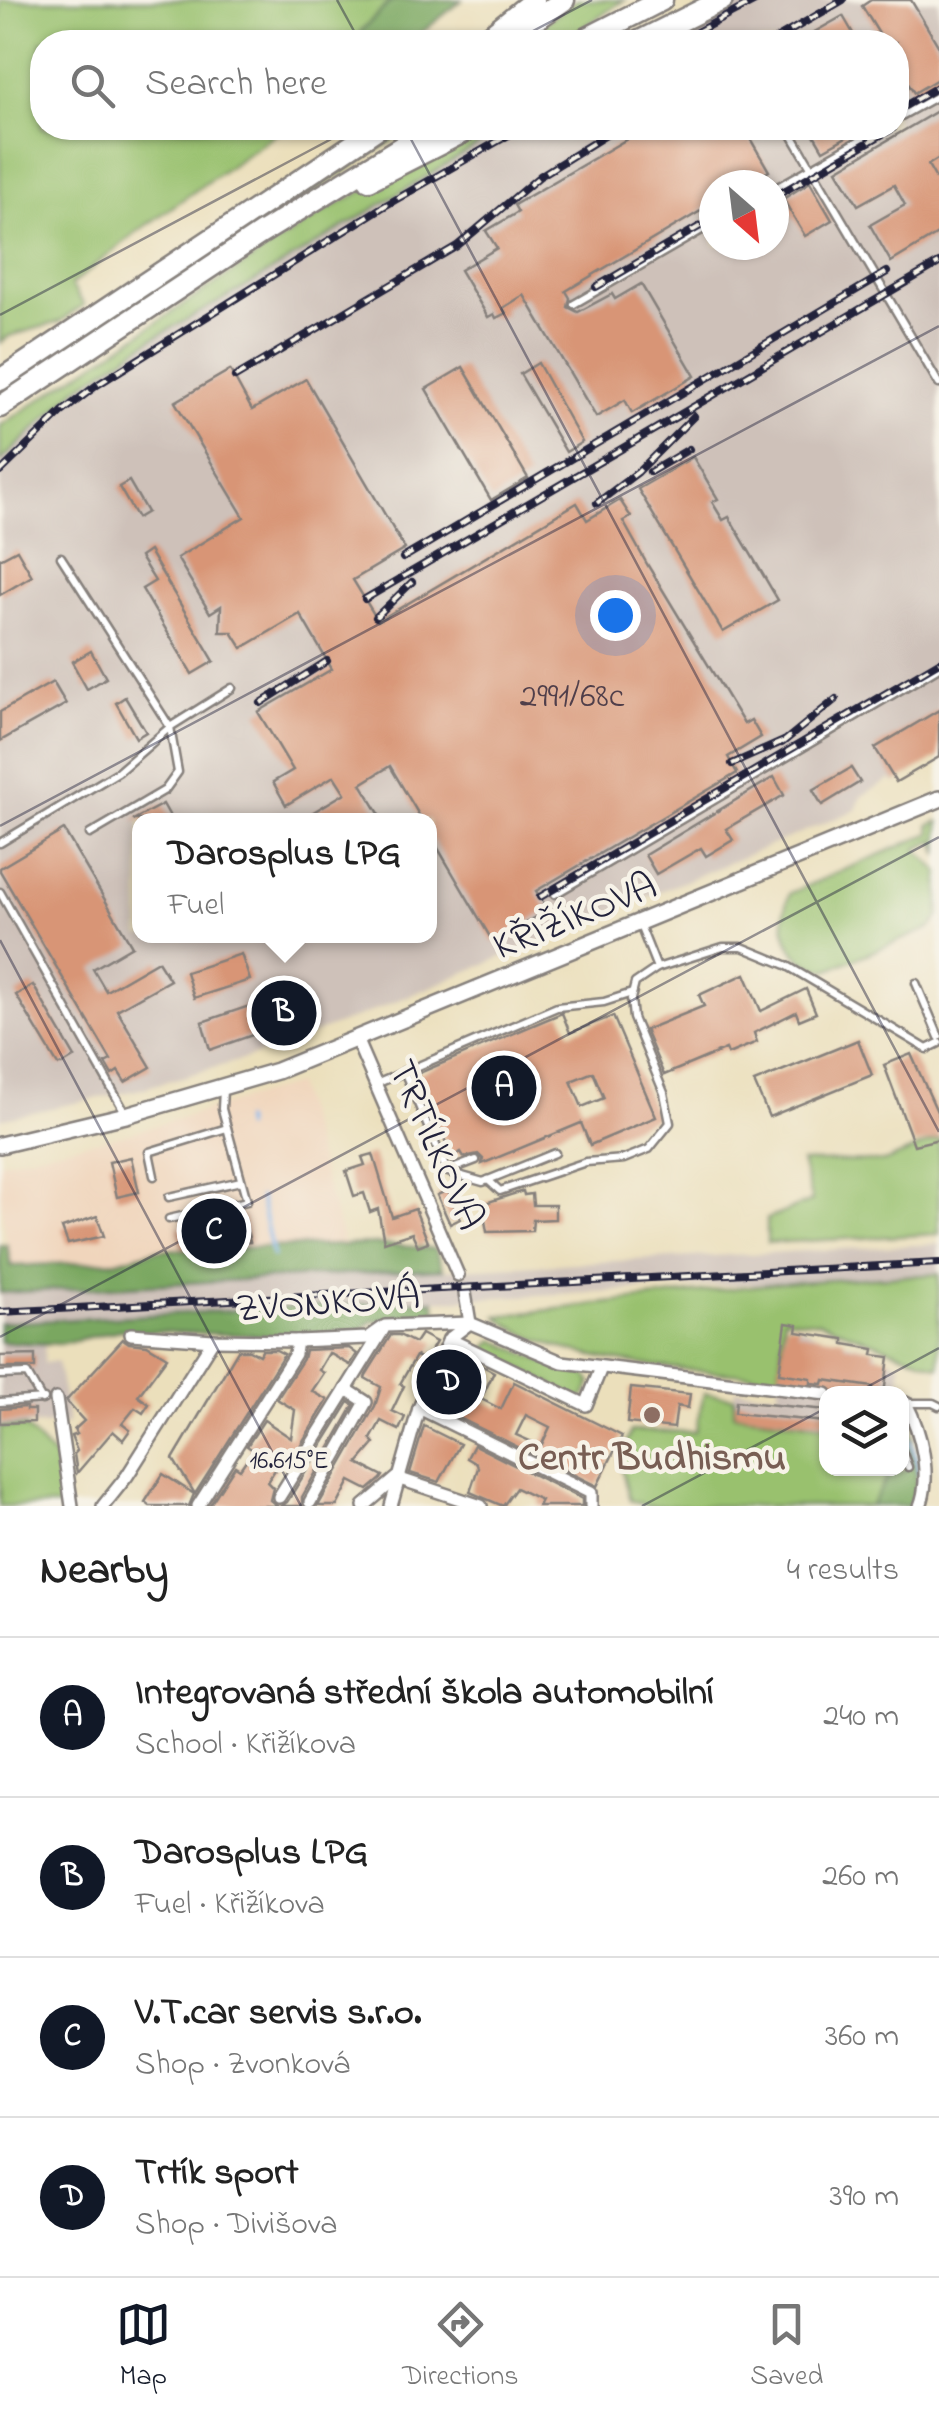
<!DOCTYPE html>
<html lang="en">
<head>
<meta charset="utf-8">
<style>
	:root { --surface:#fff; --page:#f6f6f6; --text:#222; --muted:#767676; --line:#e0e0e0; --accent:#111827 }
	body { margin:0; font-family:"Indie Flower",sans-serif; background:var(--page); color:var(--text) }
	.controls { position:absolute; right:30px; bottom:30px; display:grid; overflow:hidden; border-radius:20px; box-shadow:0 2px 8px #0004 }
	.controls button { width:90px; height:90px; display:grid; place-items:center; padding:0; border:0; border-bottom:2px solid var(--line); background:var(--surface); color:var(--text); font:50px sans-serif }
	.compass { position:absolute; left:699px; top:170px; width:90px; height:90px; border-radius:50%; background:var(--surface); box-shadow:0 2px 8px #0004; rotate:152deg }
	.you { position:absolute; left:615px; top:615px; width:35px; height:35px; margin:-25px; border:8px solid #fff; border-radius:50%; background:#1a73e8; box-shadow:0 0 0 15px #1a73e833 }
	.badge { display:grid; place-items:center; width:65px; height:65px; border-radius:50%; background:var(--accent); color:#fff; font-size:32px; font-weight:700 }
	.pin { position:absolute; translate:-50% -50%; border:5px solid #fff; box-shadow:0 2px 10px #0006 }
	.popup { position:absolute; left:132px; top:813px; width:305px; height:130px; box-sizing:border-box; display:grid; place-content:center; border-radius:20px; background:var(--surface); filter:drop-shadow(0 2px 8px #0005); font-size:32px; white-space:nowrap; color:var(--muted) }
	.popup b { font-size:38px; color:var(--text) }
	.popup::after { content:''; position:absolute; left:50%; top:100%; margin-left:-20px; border:20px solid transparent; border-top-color:var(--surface) }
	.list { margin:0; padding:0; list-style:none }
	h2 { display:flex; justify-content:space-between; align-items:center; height:130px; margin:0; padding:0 40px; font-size:42px }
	h2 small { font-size:32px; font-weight:400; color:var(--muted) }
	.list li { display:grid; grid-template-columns:65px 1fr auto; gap:30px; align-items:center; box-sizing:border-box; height:160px; padding:0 40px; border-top:2px solid var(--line) }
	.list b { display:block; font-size:38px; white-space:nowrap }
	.list p { margin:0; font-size:32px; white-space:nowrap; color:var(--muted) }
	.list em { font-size:32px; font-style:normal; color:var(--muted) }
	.icon { flex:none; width:55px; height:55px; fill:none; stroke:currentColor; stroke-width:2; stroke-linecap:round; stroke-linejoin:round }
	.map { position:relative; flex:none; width:939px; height:1506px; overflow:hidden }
	.search { position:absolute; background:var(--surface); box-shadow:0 2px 8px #0004; left:30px; right:30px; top:30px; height:110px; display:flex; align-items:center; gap:25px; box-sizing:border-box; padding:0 35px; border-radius:40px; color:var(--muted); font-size:38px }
	.sheet { height:770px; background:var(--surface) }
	nav { display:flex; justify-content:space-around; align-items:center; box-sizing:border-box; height:140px; border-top:2px solid var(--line); background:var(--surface); font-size:28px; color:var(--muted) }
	nav a { display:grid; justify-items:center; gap:5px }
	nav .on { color:var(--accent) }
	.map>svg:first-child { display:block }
	.built { fill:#f0d5bc }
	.industrial { fill:#cec1b9; fill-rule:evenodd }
	.green { fill:#99c16e; stroke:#5e7254; stroke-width:2.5 }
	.forest { fill:#7aa761; stroke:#4e644e; stroke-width:2.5 }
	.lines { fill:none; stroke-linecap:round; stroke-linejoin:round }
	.stream { stroke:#7bb3eb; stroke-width:4 }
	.building { fill:#d89576; fill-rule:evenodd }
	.service-casing { stroke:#86807b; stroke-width:11 }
	.minor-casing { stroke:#86807b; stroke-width:16 }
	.tertiary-casing { stroke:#86807b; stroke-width:20 }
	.trunk-casing { stroke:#86807b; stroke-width:25 }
	.service { stroke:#fff; stroke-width:6 }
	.minor { stroke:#fff; stroke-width:11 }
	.tertiary { stroke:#fff; stroke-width:15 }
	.trunk { stroke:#fff; stroke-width:20 }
	.rail-casing { stroke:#22223b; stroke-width:8 }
	.rail { stroke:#f7f3e8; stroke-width:4; stroke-dasharray:11; stroke-linecap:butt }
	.ticks { fill:none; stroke:#22223b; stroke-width:2.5; stroke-opacity:0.45 }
	.education-dot { fill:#8d6e63; stroke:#f7f3e8; stroke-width:4 }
	.labels { text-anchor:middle; stroke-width:9; stroke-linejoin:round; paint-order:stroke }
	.number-label { font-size:35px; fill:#503f4a }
	.street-label { font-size:40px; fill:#22223b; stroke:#f7f3e8 }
	.education-label { font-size:40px; font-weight:bold; fill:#785e54; stroke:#f7f3e8 }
	.ticks-label { font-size:25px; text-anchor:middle; fill:#22223b; stroke:#f7f3e8; stroke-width:9; stroke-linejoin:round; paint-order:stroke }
</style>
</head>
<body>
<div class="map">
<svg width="939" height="1506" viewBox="0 0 939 1506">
	<rect width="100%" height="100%" fill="#f7f3e8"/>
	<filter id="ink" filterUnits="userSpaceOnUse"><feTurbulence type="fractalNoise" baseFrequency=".01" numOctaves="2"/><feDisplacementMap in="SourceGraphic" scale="20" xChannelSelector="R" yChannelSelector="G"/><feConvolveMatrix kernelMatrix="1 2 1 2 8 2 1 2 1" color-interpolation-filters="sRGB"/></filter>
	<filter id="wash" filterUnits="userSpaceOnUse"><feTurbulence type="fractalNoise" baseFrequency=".0048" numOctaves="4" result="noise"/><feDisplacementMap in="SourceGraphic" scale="40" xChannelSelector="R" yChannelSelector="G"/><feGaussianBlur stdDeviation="2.25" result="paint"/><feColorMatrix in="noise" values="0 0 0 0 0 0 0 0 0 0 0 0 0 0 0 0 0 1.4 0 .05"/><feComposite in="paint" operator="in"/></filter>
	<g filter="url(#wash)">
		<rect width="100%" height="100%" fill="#ebdfbb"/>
		<path class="built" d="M 296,1084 L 344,1245 L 157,1250 L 117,1261 L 10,1266 L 0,1195 L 0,1162 L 127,1134 Z"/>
		<g class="industrial">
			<path d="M 741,0 L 939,0 L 939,755 L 895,783 L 892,779 L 862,796 L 856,810 L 358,1017 L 245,1059 L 137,1090 L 0,1119 L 0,462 L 79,387 L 152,339 L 247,286 L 506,128 L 896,128 L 896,42 L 663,42 ZM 714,185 L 774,185 L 774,245 L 714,245 ZM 139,820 L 429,820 L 429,936 L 139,936 Z"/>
			<path d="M 939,1244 L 939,1274 L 0,1323 L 0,1293 Z"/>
			<path d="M 798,1325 L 816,1334 L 874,1349 L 877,1355 L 901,1363 L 900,1393 L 826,1394 L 826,1425 L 733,1414 L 735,1389 L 778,1393 L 779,1373 Z"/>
			<path d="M 0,1342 L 45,1343 L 44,1363 L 57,1361 L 69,1424 L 0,1427 Z"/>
		</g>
		<g class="green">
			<path d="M 0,0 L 392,0 L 362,30 L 356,42 L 42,42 L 42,128 L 284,128 L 134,234 L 71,285 L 84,305 L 60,322 L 9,336 L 0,343 Z"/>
			<path d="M 577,0 L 624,0 L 562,42 L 517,42 Z"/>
			<path d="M 391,128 L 413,128 L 67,349 L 87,331 Z"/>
			<path d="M 485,128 L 506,128 L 247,286 L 152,339 L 79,387 L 0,462 L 0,426 L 330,208 Z"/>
			<path d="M 939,821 L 939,856 L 935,841 L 917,849 L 939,872 L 939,917 L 931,928 L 827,970 C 789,963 775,927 790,893 L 931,833 L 929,825 Z"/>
			<path d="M 939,1139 L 939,1234 L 767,1243 L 767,1219 L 812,1201 L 801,1162 L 887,1161 Z"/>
			<path d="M 939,1274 L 939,1367 L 820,1322 L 784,1318 L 779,1377 C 702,1370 557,1367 497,1316 L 778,1283 Z"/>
			<path d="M 494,1340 L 556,1367 L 586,1375 L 591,1382 L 586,1395 L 579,1399 L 485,1350 Z"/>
			<path d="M 704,1393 L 734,1397 L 734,1414 L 826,1425 L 826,1468 L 883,1469 L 887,1478 L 871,1506 L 646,1506 L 630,1500 L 619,1461 L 631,1431 L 695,1432 Z"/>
			<path d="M 0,1427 L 25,1427 L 55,1458 L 64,1506 L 0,1506 Z"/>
		</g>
		<g class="forest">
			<path d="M 392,0 L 462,0 L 410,42 L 356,42 L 362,30 Z"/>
			<path d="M 379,1244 L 435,1249 L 443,1269 L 0,1293 L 0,1245 L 7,1245 L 11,1266 L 117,1261 L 156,1250 Z"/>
			<path d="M 434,1300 L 438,1319 L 372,1321 L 361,1330 L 289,1337 L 120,1330 L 59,1344 L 0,1342 L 0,1323 Z"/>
			<path d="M 902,1410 L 910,1422 L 914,1440 L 909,1442 C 916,1466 922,1484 909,1506 L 871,1506 L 887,1478 L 910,1467 L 902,1445 Z"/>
		</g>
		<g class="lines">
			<g class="stream">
				<path d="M 243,1121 L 244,1128"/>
				<path d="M 260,1197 L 273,1256"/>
				<path d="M 911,1441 L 920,1473"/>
			</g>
		</g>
		<g id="blocks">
			<g class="building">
				<path d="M 871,0 L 911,0 L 939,47 L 939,78 L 914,93 L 896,64 L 896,42 L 884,42 L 862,6 Z"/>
				<path d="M 843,16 L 858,42 L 816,42 L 811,34 Z"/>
				<path d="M 939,110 L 939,158 L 928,165 L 939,184 L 939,233 L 891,262 L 870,225 L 905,205 L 894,185 L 858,205 L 837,170 Z"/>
				<path d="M 646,128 L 744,128 L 769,171 L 745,185 L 714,185 L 714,203 L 566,291 L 570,298 L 568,307 L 578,312 L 612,294 L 615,299 L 641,284 L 695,376 L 632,413 L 625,400 L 596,417 L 524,295 L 503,308 L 506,313 L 496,318 L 494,314 L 488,317 L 460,270 L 497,248 L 486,231 L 518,212 L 514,205 Z"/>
				<path d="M 810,128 L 844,128 L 848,136 L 823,150 Z"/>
				<path d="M 810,182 L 832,220 L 805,236 L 783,199 Z"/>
				<path d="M 538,363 L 582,442 L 566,452 L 520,374 Z"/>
				<path d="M 463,367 L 528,478 L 491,500 L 426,389 Z"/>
				<path d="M 230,370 L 252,410 L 306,379 L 405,549 L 353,580 L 378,621 L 577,503 L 587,520 L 620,500 L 631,517 L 623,521 L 647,564 L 744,724 L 751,720 L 761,737 L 728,757 L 737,773 L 536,891 L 548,910 L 493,942 L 429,833 L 429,820 L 422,820 L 390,766 L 361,784 L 383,820 L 300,820 L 345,793 L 334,776 L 286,805 L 273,782 L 293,770 L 258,712 L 332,669 L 300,614 L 242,648 L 232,632 L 220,632 L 221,606 L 210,613 L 177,558 L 244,517 L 175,402 Z"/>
				<path d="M 693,457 L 718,499 L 712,502 L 723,520 L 729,517 L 778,600 L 723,632 L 638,489 Z"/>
				<path d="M 129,481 L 147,512 L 137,518 L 119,487 Z"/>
				<path d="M 17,550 L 32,576 L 0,595 L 0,559 Z"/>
				<path d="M 149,551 L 214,661 L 192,674 L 142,589 L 155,581 L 140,557 Z"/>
				<path d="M 91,651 L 106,678 L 87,689 L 72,662 Z"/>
				<path d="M 53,682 L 66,704 L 0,741 L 0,712 Z"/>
				<path d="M 125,697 L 146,732 L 136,738 L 116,703 Z"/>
				<path d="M 939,710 L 939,757 L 896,782 L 875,748 Z"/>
				<path d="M 851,768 L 860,782 L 822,805 L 813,790 Z"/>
				<path d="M 774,777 L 784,795 L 726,829 L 733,840 L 706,856 L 701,848 L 656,874 L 645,855 Z"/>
				<path d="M 163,804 L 172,820 L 133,820 Z"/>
				<path d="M 64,830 L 132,946 L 93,969 L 106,991 L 158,961 L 170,980 L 117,1010 L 151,1067 L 125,1082 L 118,1071 L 112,1075 L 105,1063 L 111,1060 L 0,871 L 0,868 Z"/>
				<path d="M 241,954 L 250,980 L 194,998 L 186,972 Z"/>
				<path d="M 745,974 L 761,1011 L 806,989 L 816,1013 L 799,1020 L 796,1012 L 754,1033 L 757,1042 L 728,1054 L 726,1049 L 664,1075 L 645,1030 L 704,1006 L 699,995 Z"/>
				<path d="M 33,985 L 75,1057 L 62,1065 L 58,1065 L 16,995 Z"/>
				<path d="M 255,1004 L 264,1031 L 210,1050 L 202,1022 Z"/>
				<path d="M 562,1013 L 570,1033 L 613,1016 L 656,1117 L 590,1145 L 581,1123 L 482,1164 L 483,1159 L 478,1154 L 464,1157 L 461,1152 L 452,1157 L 417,1074 ZM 593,1072 L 604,1098 L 582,1107 L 571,1081 Z"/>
				<path d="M 858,1040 L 872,1075 L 769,1117 L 754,1082 Z"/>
				<path d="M 911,1054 L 939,1116 L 939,1139 L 914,1145 L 884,1065 Z"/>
				<path d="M 373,1154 L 392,1217 L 415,1209 L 428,1242 L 418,1246 L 412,1233 L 384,1242 L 378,1209 L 370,1212 L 364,1193 L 354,1196 L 346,1171 L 365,1165 L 362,1157 Z"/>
				<path d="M 131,1157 L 139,1192 L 117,1197 L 109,1162 Z"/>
				<path d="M 448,1190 L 460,1219 L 450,1224 L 437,1195 Z"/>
				<path d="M 523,1191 L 524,1195 L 532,1194 L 533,1205 L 555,1205 L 555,1219 L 533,1220 L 532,1231 L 487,1232 L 482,1204 Z"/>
				<path d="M 237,1215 L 244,1217 L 250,1242 L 182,1247 L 178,1228 Z"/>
				<path d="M 97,1216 L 104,1236 L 68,1244 L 62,1228 Z"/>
				<path d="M 786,1323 L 798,1325 L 797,1332 L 844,1339 L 844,1344 L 874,1349 L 873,1355 L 889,1357 L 884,1394 L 872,1394 L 873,1387 L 824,1380 L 823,1384 L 811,1383 L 811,1378 L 779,1373 Z"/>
				<path d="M 421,1334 L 436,1342 L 425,1361 L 416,1356 L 400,1384 L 404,1386 L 392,1411 L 405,1417 L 399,1430 L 381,1421 L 371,1439 L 375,1443 L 358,1463 L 383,1476 L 381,1479 L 368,1490 L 350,1481 L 337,1506 L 318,1506 L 375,1406 L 381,1387 L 365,1378 L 366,1375 L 391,1335 L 399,1335 L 415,1343 Z"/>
				<path d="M 123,1339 L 129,1343 L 147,1345 L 167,1357 L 138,1396 L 149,1404 L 143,1413 L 135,1408 L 122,1424 L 130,1430 L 123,1440 L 113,1431 L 77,1473 L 74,1454 L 77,1451 L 71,1436 L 77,1434 L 74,1430 L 84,1421 L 66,1401 Z"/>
				<path d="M 349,1348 L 357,1354 L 350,1365 L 329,1353 L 319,1370 L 324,1373 L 312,1391 L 328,1400 L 289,1464 L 282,1459 L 267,1482 L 273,1488 L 270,1500 L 277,1506 L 209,1506 L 235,1466 L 240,1469 L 253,1450 L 247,1446 L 264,1420 L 291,1438 L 295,1410 L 277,1399 L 303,1359 L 305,1350 Z"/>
				<path d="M 238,1350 L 249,1350 L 259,1355 L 262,1350 L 276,1350 L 284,1354 L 195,1494 L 173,1459 Z"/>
				<path d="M 455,1352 L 494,1372 L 481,1399 L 501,1409 L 514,1382 L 622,1436 L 597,1486 L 431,1404 ZM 526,1415 L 550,1427 L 541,1446 L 516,1435 Z"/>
				<path d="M 35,1355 L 35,1368 L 0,1368 L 0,1356 Z"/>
				<path d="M 631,1388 L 690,1394 L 688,1408 L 677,1406 L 674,1428 L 627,1423 Z"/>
				<path d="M 736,1401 L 826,1410 L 826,1422 L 735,1413 Z"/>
				<path d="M 349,1402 L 354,1405 L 302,1497 L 302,1506 L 281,1506 L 287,1502 Z"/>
				<path d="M 26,1407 L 26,1410 L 34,1410 L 34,1422 L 0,1423 L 0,1409 Z"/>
				<path d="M 424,1426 L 460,1444 L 439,1482 L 410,1473 Z"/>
				<path d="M 474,1445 L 582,1499 L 582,1506 L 538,1506 L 541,1500 L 516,1488 L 503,1506 L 470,1492 L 478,1468 L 477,1464 L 467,1458 Z"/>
				<path d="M 163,1474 L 194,1494 L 189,1506 L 150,1506 L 145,1502 Z"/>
			</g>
		</g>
	</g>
	<g filter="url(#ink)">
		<use href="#blocks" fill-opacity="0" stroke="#86807b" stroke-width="2.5"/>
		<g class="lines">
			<defs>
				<g id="service">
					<path d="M 896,119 L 939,95"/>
					<path d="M 788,128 L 939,384"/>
					<path d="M 774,189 L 881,128"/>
					<path d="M 574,304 L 714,223"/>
					<path d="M 61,557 L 170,727 L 178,772 L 165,790 L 90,834"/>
					<path d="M 0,843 L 118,772 L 170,727 L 232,688"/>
					<path d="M 0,892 L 126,1114"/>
					<path d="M 555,894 L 939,667"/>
					<path d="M 639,923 L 657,968"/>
					<path d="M 916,983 L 939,1037"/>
					<path d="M 404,1071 L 447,1171 L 476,1160"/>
					<path d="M 376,1084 L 557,1007 L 604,1002 L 632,993"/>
					<path d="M 448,1172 L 483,1182 L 555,1153"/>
					<path d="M 154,1176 L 149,1152 L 227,1128"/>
					<path d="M 488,1180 L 500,1191 L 586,1162 L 624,1159 L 649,1149 L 670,1123 L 664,1093 L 633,1018 L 631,999 L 635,983 L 657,968 L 723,947 L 742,947 L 786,965 L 927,1049 L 939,1043"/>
					<path d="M 169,1197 L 241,1181"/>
					<path d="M 169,1219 L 247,1201 L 222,1109 L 223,1089"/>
					<path d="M 0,1375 L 27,1374 L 42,1400"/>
					<path d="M 0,1402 L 44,1399"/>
					<path d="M 907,1403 L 933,1403 L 939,1406"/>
					<path d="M 902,1451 L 908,1467"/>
				</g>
				<g id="minor">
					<path d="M 356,1039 L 458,1275"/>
					<path d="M 465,1293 L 470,1323"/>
					<path d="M 131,1334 L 213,1340 L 297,1341 L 368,1338 L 385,1326 L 470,1323 L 562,1362 L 826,1394"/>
					<path d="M 449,1339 L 586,1405 L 601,1368"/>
					<path d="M 56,1399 L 72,1506"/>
					<path d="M 902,1402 L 906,1403 C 921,1432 932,1475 920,1506"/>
					<path d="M 419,1408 L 591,1493 L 591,1506"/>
					<path d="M 279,1497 L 383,1330"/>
					<path d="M 310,1502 L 366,1402 L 346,1389"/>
					<path d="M 103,1506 L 127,1476 L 213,1340"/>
					<path d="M 198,1506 L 295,1354 L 297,1341"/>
					<path d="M 364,1506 L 397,1478 L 481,1506"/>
					<path d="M 391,1506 L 419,1408 L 449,1339 L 470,1323"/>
				</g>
				<path id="tertiary" d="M 0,1145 L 126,1115 L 277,1071 L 939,799"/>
				<g id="trunk">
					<path d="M 482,42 L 534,0"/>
					<path d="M 504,42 L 564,0"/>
					<path d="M 580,42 L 662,0"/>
					<path d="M 638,42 L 722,0"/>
					<path d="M 369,180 L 471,128"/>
					<path d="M 0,380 L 378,128"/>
					<path d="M 0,407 L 260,234 L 432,128"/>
				</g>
			</defs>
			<use href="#service" class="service-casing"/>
			<use href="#minor" class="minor-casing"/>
			<use href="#tertiary" class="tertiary-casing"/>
			<use href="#trunk" class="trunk-casing"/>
			<use href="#service" class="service"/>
			<use href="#minor" class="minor"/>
			<use href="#tertiary" class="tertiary"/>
			<use href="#trunk" class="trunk"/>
			<defs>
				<g id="rail">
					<path d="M 678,42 L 757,0"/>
					<path d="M 771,42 L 843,0"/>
					<path d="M 896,111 L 939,86"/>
					<path d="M 774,197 L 893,128"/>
					<path d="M 596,287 L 714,218"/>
					<path d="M 235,377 L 457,246 L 540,176 L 617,128"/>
					<path d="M 0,472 L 62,412 L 97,385 L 381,208 L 521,128"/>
					<path d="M 650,472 L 689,449"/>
					<path d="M 597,503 L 638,472 L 694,416"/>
					<path d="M 403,558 L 887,272"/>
					<path d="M 365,599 L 939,263"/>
					<path d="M 376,617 L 412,582"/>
					<path d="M 261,703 L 327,661"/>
					<path d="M 782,743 L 836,699"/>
					<path d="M 732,764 L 784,741"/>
					<path d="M 540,897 L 939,662"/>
					<path d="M 0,1312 L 939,1263"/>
				</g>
			</defs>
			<use href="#rail" class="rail-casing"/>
			<use href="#rail" class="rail"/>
		</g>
	</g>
	<path class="ticks" d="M 337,0 L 360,42M 512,42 L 592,0M 405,128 L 939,1132M 0,315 L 352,128M 0,826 L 939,326M 0,940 L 301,1506M 0,1337 L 939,837M 854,1394 L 939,1348M 642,1506 L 826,1408"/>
	<circle class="education-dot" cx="652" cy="1415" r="10"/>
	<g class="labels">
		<g class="number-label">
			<text x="572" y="706">2991/68c</text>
		</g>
		<g class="street-label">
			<text transform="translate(574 914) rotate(-22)" y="14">KŘIŽÍKOVA</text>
			<text transform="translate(438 1144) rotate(66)" y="14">TRTÍLKOVA</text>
			<text transform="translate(328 1300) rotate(-4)" y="14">ZVONKOVÁ</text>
		</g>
		<g class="education-label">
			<text x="652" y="1469">Centr Budhismu</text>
		</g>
	</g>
	<g class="ticks-label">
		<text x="289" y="1468">16.615°E</text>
	</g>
</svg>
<div class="controls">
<button><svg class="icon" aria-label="layers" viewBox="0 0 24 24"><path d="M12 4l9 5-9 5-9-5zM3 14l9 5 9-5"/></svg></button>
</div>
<svg class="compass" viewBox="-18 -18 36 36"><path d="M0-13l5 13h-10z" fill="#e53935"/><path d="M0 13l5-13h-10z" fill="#767676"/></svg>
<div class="you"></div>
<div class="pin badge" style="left:504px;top:1088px">A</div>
<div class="pin badge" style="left:284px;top:1013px">B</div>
<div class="popup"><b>Darosplus LPG</b>Fuel</div>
<div class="pin badge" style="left:214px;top:1231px">C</div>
<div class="pin badge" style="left:449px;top:1382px">D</div>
<div class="search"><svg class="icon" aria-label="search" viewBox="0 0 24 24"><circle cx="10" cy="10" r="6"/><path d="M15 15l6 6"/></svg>Search here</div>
</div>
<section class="sheet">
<h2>Nearby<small>4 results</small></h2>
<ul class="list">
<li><span class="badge">A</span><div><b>Integrovaná střední škola automobilní</b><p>School · Křižíkova</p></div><em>240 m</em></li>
<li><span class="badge">B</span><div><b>Darosplus LPG</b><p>Fuel · Křižíkova</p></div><em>260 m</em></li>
<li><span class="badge">C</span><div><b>V.T.car servis s.r.o.</b><p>Shop · Zvonková</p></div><em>360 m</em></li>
<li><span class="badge">D</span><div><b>Trtík sport</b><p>Shop · Divišova</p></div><em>390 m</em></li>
</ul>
</section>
<nav>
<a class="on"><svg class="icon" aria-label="map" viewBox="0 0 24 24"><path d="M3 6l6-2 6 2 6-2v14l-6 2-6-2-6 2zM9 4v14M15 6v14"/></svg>Map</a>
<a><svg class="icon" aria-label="directions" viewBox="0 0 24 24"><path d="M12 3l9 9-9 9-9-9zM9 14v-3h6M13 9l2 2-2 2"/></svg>Directions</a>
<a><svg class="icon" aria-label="saved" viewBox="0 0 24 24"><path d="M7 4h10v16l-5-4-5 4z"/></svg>Saved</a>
</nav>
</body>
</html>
